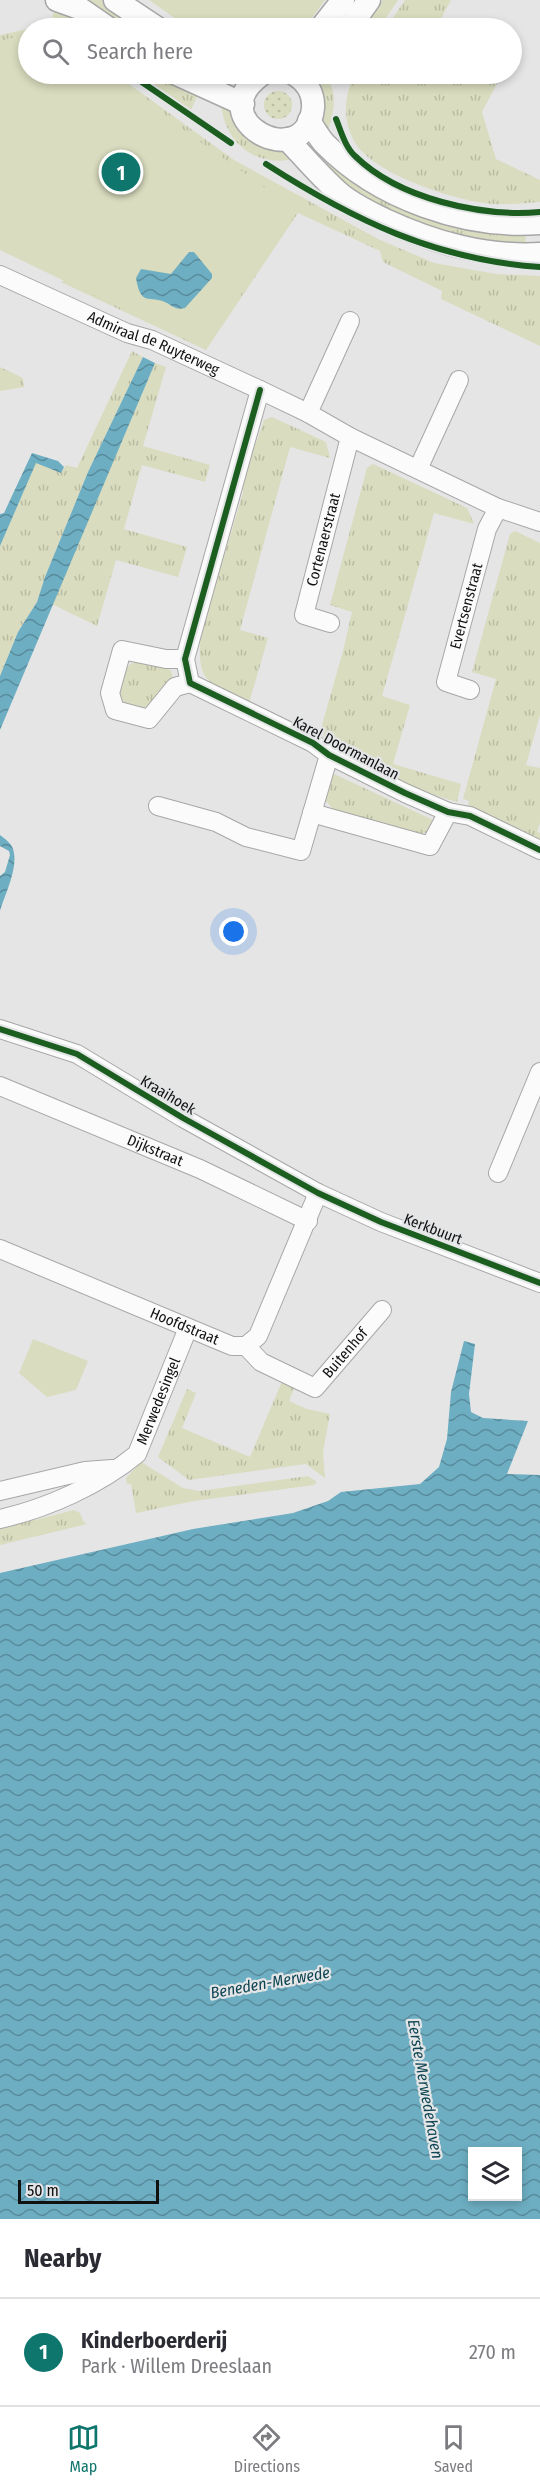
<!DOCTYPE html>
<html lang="en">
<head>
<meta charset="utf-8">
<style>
	:root { --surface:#fff; --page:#f7f7f7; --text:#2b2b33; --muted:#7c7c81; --line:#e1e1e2; --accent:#0f766e }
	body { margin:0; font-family:"Fira Sans Condensed",sans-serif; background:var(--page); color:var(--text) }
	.controls { position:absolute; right:18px; bottom:18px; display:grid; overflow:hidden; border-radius:0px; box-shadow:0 3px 9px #0003 }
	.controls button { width:54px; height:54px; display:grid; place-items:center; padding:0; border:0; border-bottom:2px solid var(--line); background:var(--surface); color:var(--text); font:30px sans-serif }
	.scale { position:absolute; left:18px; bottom:15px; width:141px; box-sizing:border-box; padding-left:6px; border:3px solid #111112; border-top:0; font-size:16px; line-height:21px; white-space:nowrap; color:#111112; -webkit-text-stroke:4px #e4e5e6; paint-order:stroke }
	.you { position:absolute; left:234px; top:932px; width:21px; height:21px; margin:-15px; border:4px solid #fff; border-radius:50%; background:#1a73e8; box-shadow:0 0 0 9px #1a73e833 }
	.badge { display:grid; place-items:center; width:39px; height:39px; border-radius:50%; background:var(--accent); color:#fff; font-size:20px; font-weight:700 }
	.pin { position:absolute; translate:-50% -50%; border:3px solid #fff; box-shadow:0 2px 6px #0006 }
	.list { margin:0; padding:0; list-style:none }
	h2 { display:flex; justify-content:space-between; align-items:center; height:78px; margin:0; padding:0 24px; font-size:26px }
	h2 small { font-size:20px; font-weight:400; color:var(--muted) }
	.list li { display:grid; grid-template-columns:39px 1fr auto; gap:18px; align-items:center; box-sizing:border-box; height:108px; padding:0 24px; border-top:2px solid var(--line) }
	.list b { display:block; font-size:22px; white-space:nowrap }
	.list p { margin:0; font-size:20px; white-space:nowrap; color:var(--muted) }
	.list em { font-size:20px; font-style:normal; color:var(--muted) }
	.icon { flex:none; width:33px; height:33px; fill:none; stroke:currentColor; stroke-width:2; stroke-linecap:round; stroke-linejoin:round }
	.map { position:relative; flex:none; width:540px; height:2219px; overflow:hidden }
	.search { position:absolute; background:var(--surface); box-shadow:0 3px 9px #0003; left:18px; right:18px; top:18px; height:66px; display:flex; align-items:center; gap:15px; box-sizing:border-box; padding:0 21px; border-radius:33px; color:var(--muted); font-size:22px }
	.sheet { height:186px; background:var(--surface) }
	nav { display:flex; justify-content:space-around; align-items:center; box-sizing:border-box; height:84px; border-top:2px solid var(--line); background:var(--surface); font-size:16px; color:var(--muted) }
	nav a { display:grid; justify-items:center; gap:3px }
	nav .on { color:var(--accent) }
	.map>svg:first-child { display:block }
	.grass { fill:url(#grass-tufts) }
	.park { fill:#d9dcbe }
	.garden { fill:url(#garden-dots) }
	.water { fill:url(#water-waves); fill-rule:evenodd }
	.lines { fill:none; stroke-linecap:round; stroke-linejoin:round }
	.minor-casing { stroke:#a7a7a7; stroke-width:20 }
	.tertiary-casing { stroke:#a7a7a7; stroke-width:25 }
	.minor { stroke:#fbfbfb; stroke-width:18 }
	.tertiary { stroke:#fbfbfb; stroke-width:22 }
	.cycleway-casing { stroke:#e4e5e6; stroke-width:10 }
	.cycleway { stroke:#1b5e20; stroke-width:6 }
	.labels { text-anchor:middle; stroke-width:4.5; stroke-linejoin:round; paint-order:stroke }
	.street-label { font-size:15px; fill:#111112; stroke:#e4e5e6 }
	.water-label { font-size:16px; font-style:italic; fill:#0d4453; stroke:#e4e5e6 }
</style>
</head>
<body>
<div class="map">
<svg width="540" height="2219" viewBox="0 0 540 2219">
	<defs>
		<pattern id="grass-tufts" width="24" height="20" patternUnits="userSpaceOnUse" patternTransform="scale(1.5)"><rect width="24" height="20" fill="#d9dcbe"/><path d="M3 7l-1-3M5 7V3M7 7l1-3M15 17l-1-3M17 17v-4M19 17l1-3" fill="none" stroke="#b9bca2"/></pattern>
		<pattern id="garden-dots" width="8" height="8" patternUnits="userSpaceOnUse" patternTransform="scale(1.5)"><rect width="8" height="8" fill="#d9dcbe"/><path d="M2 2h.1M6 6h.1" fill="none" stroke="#b9bca2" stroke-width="1.8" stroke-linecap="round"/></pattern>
		<pattern id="water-waves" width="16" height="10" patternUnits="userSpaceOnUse" patternTransform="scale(1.5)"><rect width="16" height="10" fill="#6daec2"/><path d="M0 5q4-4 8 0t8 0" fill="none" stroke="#588c9c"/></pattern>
	</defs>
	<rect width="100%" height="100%" fill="#e5e5e5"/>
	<g class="grass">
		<path d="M 75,0 L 103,0 L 146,28 L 120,28 Z"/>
		<path d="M 383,0 L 398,0 L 379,28 L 364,28 Z"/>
		<path d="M 405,0 L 451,0 L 436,28 L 386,28 Z"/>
		<path d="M 56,6 L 67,11 L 88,28 C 73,28 66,21 52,17 Z"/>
		<path d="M 28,29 L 28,74 L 115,74 L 234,160 L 378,239 L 434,263 L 496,274 L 540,276 L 540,346 L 441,299 L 442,291 L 383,262 L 380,251 L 298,213 L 206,350 L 61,282 L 72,276 L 0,128 L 0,35 Z"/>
		<path d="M 137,74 L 156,74 L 200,90 L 190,112 Z"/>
		<path d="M 356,74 L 502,74 L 482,112 L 496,159 L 540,180 L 540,202 C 525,203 509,205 494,204 C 458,202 376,175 356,144 C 342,122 343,95 356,74 Z"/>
		<path d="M 324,76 C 339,88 334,116 327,132 C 318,116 316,93 324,76 Z"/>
		<path d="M 221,103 L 294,159 C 255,168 224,142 221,103 Z"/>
		<path d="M 333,158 L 347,169 L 525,229 L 526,248 L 470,243 L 367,203 L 324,166 Z"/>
		<path d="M 132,351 L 143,357 L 88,472 L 45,577 L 37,602 L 18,632 L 0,676 L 0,546 L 36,462 L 61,473 L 66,465 L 77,468 Z"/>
		<path d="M 155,363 L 166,367 L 143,446 L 210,465 L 205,482 L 142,465 L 124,529 L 187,547 L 178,577 L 116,560 L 97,626 L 52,604 Z"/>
		<path d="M 0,367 L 23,378 L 24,387 L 0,391 Z"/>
		<path d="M 272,417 L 326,442 L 330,458 L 290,447 L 240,630 L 268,638 L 249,703 C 207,683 196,683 201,633 L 243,493 C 243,467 257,444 264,420 Z"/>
		<path d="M 373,464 L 467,508 L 474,524 L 434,513 L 382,696 L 410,705 L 393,764 L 461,784 L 457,802 C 409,789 365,765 322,739 L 324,734 L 320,732 L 343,651 L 352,612 L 330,605 L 367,468 Z"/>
		<path d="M 515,531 L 540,543 L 540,715 L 526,765 L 540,768 L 540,823 L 537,832 L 540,833 L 540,840 L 468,806 L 469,801 L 463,799 L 496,679 L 472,672 L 510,534 Z"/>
		<path d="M 141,661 L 171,670 L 173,679 C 153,693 155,720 123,703 C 116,689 121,672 132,663 Z"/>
		<path d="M 334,774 L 433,820 L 429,832 L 418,834 L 335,811 L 325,800 L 330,777 Z"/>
		<path d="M 283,1379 L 292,1383 L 294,1388 L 289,1401 L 307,1409 L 330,1414 L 323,1452 L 325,1478 L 306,1464 L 189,1480 L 158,1457 L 187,1389 L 196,1393 L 182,1428 L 250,1457 Z"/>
		<path d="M 141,1462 L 183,1488 L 199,1491 L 308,1476 L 317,1482 L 314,1485 L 194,1501 L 136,1513 L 131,1484 L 127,1484 L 126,1478 Z"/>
		<path d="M 74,1510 L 80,1513 L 83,1521 L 87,1524 L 0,1545 L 0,1526 L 34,1518 L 35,1520 Z"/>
	</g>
	<g class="park">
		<path d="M 149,0 L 325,0 L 309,22 L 299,28 L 189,28 Z"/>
		<path d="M 28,35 L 28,74 L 104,74 L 298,211 L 204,348 L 0,250 L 0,43 L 6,39 Z"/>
		<path d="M 33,1339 L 88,1361 L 76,1390 L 47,1397 L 19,1373 Z"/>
	</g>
	<circle class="garden" cx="278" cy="105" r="14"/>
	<g class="water">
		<path d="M 189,252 L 194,252 L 212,274 L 212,278 L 185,308 C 176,310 174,307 167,303 C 149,294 141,308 136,278 L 141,269 L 171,274 Z"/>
		<path d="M 143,357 L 155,363 L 0,730 L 0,676 L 18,632 L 37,602 L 45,577 L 88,472 Z"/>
		<path d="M 32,453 L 58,461 L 64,467 L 61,473 L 36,463 L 0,546 L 0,514 L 4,513 Z"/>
		<path d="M 0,835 C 5,839 11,843 13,849 C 19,867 5,894 0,911 L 0,876 L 5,872 L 10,855 L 9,851 L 0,846 Z"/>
		<path d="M 464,1341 L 475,1344 L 469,1394 L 471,1412 L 483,1418 L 528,1421 L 507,1474 L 540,1475 L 540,2219 L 0,2219 L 0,1573 L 193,1529 L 293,1513 L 328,1501 L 341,1492 L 420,1484 L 439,1467 L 447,1439 L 451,1392 ZM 472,2152 L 518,2152 L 518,2196 L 472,2196 Z"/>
	</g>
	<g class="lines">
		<defs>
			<g id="minor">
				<path id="s1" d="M 0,275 L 127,333 L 152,340 L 260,390 L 308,413 L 350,437 L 498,508 L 540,522"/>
				<path d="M 260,390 L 185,659 L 190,683 L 313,743 L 329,755 L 405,793 L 448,812 L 470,816 L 540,850"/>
				<path d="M 308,413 L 350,321"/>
				<path d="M 418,469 L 459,380"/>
				<path id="s2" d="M 330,623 L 304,615 L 350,437"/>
				<path d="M 185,659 L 166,659 L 122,650 L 110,693 L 115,710 L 149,719 L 175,687 L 190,683"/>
				<path id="s3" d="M 470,690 L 446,682 L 487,529 L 498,508"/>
				<path d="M 158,806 L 216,822 L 246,837 L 301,851 L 329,755"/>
				<path d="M 312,813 L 430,846 L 448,812"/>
				<path d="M 0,1029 L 77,1054 L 183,1118 L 318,1193 L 381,1222 L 540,1283"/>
				<path id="s4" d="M 0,1086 L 200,1169 L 308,1221"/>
				<path d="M 498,1173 L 540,1072"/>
				<path id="s5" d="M 0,1249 L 232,1346 L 246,1346 L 258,1336 L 318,1193"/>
				<path id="s6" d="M 246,1346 L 261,1362 L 315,1388 L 382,1310"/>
				<path d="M 0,1491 L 85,1471 L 112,1469"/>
				<path id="s7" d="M 0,1519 C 48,1508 99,1485 137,1454 L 188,1328"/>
			</g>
			<g id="tertiary">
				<path d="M 57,0 L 79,8 L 108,28"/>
				<path d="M 115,0 L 157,28"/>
				<path d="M 321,28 L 343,0"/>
				<path d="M 349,28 L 369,0"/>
				<path d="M 177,74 L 243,104"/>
				<path d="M 262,74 C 197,120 306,176 313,108 C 314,93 306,81 294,74"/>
				<path d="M 309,121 C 314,128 319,138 325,144 C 378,198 465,229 540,223"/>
				<path d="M 287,139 C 304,157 320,176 338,192 C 351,204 369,212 385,220 C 435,243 485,257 540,254"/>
			</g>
		</defs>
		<use href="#minor" class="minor-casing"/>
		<use href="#tertiary" class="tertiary-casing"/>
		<use href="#minor" class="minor"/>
		<use href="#tertiary" class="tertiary"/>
		<defs>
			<g id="cycleway">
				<path d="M 130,74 L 231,143"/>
				<path d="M 336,119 C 341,131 345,147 355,156 C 399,199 481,217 540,212"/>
				<path d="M 266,164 C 353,220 436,260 540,267"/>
				<path d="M 260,390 L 185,659 L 190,683 L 313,743 L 329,755 L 405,793 L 448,812 L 470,816 L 540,850"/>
				<path d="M 0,1029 L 77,1054 L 183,1118 L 318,1193 L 381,1222 L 540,1283"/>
			</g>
		</defs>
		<use href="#cycleway" class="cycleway-casing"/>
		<use href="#cycleway" class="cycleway"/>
	</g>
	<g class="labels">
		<g class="street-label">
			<text dy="5" stroke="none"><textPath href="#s1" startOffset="168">Admiraal de Ruyterweg</textPath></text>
			<text dy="5" stroke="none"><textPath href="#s2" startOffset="105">Cortenaerstraat</textPath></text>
			<text dy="5" stroke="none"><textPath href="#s3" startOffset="104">Evertsenstraat</textPath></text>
			<text transform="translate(346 748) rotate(28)" y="5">Karel Doormanlaan</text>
			<text transform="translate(168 1095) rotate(31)" y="5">Kraaihoek</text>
			<text dy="5" stroke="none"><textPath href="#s4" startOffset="168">Dijkstraat</textPath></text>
			<text transform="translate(433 1229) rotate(21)" y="5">Kerkbuurt</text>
			<text dy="5" stroke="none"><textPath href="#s5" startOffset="200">Hoofdstraat</textPath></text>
			<text dy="5" stroke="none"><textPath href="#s6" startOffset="128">Buitenhof</textPath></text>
			<text dy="5" stroke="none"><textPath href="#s7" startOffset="210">Merwedesingel</textPath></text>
		</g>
		<g class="water-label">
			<text transform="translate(270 1982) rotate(-10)" y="6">Beneden-Merwede</text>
			<text transform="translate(426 2089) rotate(80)" y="6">Eerste Merwedehaven</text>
		</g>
	</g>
</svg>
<div class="controls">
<button><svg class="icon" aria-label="layers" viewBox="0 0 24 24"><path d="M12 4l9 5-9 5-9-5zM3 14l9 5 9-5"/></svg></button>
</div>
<div class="scale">50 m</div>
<div class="you"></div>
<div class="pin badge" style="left:121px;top:172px">1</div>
<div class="search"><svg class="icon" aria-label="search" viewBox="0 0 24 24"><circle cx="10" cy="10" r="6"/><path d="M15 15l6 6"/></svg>Search here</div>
</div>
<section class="sheet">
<h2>Nearby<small></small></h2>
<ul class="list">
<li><span class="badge">1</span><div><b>Kinderboerderij</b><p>Park · Willem Dreeslaan</p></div><em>270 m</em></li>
</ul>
</section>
<nav>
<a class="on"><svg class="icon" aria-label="map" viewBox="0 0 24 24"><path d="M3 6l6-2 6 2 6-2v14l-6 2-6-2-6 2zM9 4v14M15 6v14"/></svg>Map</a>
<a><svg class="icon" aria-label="directions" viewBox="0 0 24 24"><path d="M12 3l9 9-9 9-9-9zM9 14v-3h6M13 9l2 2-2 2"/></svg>Directions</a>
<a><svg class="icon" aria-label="saved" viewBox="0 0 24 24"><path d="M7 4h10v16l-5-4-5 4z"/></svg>Saved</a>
</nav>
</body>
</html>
